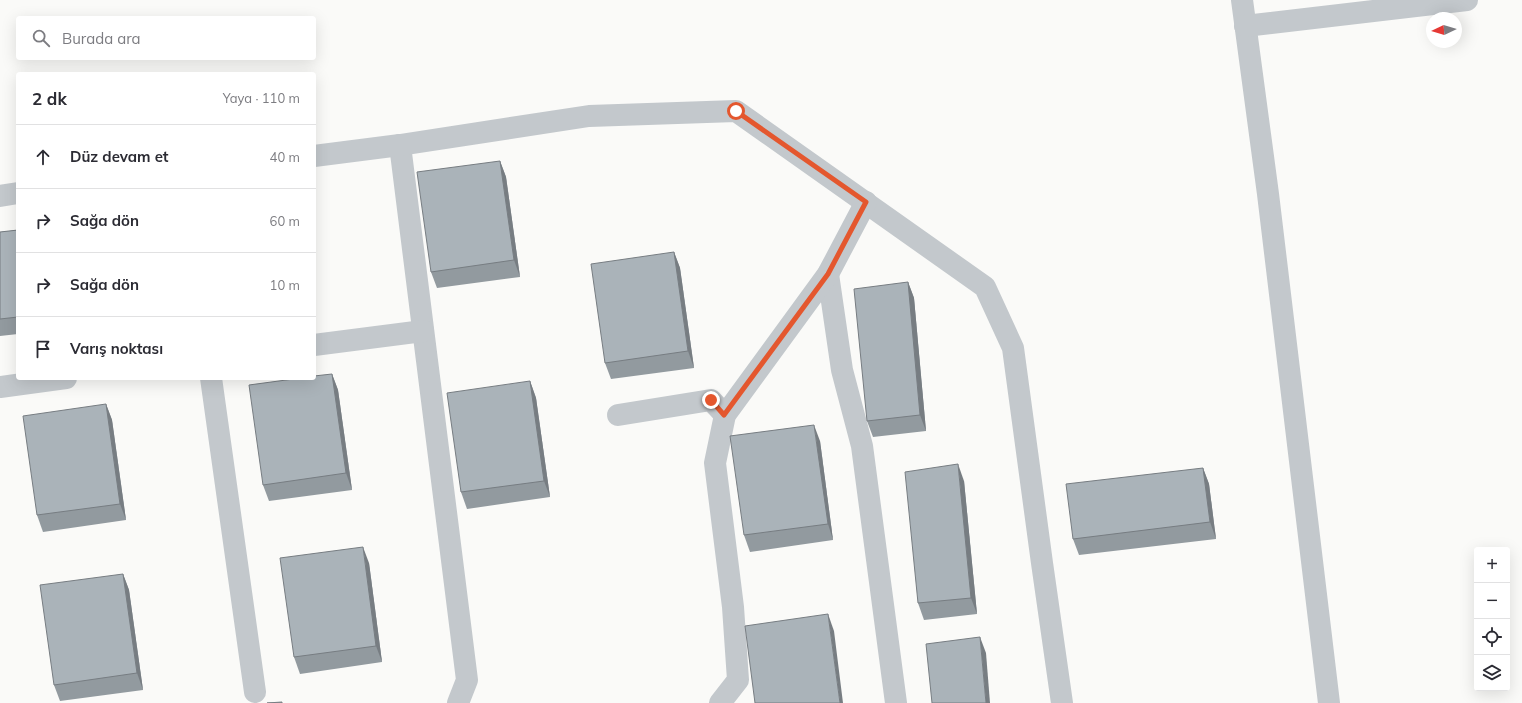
<!DOCTYPE html>
<html lang="tr">
<head>
<meta charset="utf-8">
<style>
	:root { --surface:#fff; --page:#f7f7f7; --text:#2b2b33; --muted:#7c7c81; --line:#e1e1e2 }
	body { margin:0; font-family:Mulish,sans-serif; background:var(--page); color:var(--text) }
	.controls { position:absolute; right:12px; bottom:12px; display:grid; overflow:hidden; border-radius:4px; box-shadow:0 4px 16px #0002 }
	.controls button { width:36px; height:36px; display:grid; place-items:center; padding:0; border:0; border-bottom:1px solid var(--line); background:var(--surface); color:var(--text); font:20px sans-serif }
	.compass { position:absolute; left:1426px; top:12px; width:36px; height:36px; border-radius:50%; background:var(--surface); box-shadow:0 4px 16px #0002; rotate:266deg }
	.stop { position:absolute; width:12px; height:12px; margin:-9px; border:3px solid #e4572e; border-radius:50%; background:#fff }
	.stop.end { background:#e4572e; border-color:#fff; box-shadow:0 1px 4px #0008 }
	.list { margin:0; padding:0; list-style:none }
	h2 { display:flex; justify-content:space-between; align-items:center; height:52px; margin:0; padding:0 16px; font-size:17px }
	h2 small { font-size:13px; font-weight:400; color:var(--muted) }
	.list li { display:grid; grid-template-columns:26px 1fr auto; gap:12px; align-items:center; box-sizing:border-box; height:64px; padding:0 16px; border-top:1px solid var(--line) }
	.list b { display:block; font-size:15px; white-space:nowrap }
	.list em { font-size:13px; font-style:normal; color:var(--muted) }
	.icon { flex:none; width:22px; height:22px; fill:none; stroke:currentColor; stroke-width:2; stroke-linecap:round; stroke-linejoin:round }
	.map { position:relative; flex:none; width:1522px; height:703px; overflow:hidden }
	.search { position:absolute; background:var(--surface); box-shadow:0 4px 16px #0002; left:16px; top:16px; width:300px; height:44px; display:flex; align-items:center; gap:10px; box-sizing:border-box; padding:0 14px; border-radius:4px; color:var(--muted); font-size:15px }
	.panel { position:absolute; background:var(--surface); box-shadow:0 4px 16px #0002; left:16px; top:72px; width:300px; height:308px; border-radius:4px }
	.map>svg:first-child { display:block }
	.lines { fill:none; stroke-linecap:round; stroke-linejoin:round }
	.minor { stroke:#c3c8cc; stroke-width:22 }
	.wall { fill:#929a9f }
	.shaded-wall { fill:#777d82 }
	.building { fill:#aab3b9; stroke:#777d82 }
	.route { stroke:#e4572e; stroke-width:5 }
</style>
</head>
<body>
<div class="map">
<svg width="1522" height="703" viewBox="0 0 1522 703">
	<rect width="100%" height="100%" fill="#fafaf8"/>
	<g class="lines">
		<g class="minor">
			<path d="M 1242,0 L 1268,194 L 1329,703"/>
			<path d="M 1245,26 L 1467,0"/>
			<path d="M 400,145 L 467,680 L 458,703"/>
			<path d="M 314,156 L 400,145 L 589,116 L 736,111 L 985,287 L 1013,348 L 1042,563 L 1062,703"/>
			<path d="M 0,196 L 18,193"/>
			<path d="M 828,274 L 842,370 L 862,446 L 896,703"/>
			<path d="M 314,345 L 423,331"/>
			<path d="M 211,378 L 255,692"/>
			<path d="M 0,387 L 66,378"/>
			<path d="M 618,415 L 711,400 L 725,415"/>
			<path d="M 720,703 L 738,680 L 733,607 L 715,463 L 725,415 L 828,274 L 866,202"/>
		</g>
	</g>
	<g class="wall">
		<path d="M 500,161 L 506,177 L 520,277 L 437,288 L 431,272 Z"/>
		<path d="M 18,230 L 18,334 L 0,336 L 0,232 Z"/>
		<path d="M 674,252 L 680,268 L 694,368 L 611,379 L 605,363 Z"/>
		<path d="M 908,282 L 914,298 L 926,431 L 873,437 L 867,421 Z"/>
		<path d="M 332,374 L 338,390 L 352,490 L 269,501 L 263,485 Z"/>
		<path d="M 530,381 L 536,398 L 550,497 L 467,509 L 461,492 Z"/>
		<path d="M 106,404 L 112,420 L 126,520 L 43,532 L 37,515 Z"/>
		<path d="M 820,441 L 833,540 L 750,552 L 744,535 Z"/>
		<path d="M 1203,468 L 1209,484 L 1216,539 L 1079,555 L 1073,539 Z"/>
		<path d="M 964,481 L 977,614 L 924,620 L 918,603 Z"/>
		<path d="M 369,563 L 382,662 L 300,674 L 294,657 Z"/>
		<path d="M 123,574 L 129,590 L 143,690 L 60,701 L 54,685 Z"/>
	</g>
	<g class="shaded-wall">
		<path d="M 500,161 L 506,177 L 520,277 L 514,260 Z"/>
		<path d="M 674,252 L 680,268 L 694,368 L 688,351 Z"/>
		<path d="M 908,282 L 914,298 L 926,431 L 920,415 Z"/>
		<path d="M 332,374 L 338,390 L 352,490 L 346,473 Z"/>
		<path d="M 530,381 L 536,398 L 550,497 L 544,481 Z"/>
		<path d="M 106,404 L 112,420 L 126,520 L 120,504 Z"/>
		<path d="M 814,425 L 820,441 L 833,540 L 828,524 Z"/>
		<path d="M 958,464 L 964,481 L 977,614 L 971,598 Z"/>
		<path d="M 1203,468 L 1209,484 L 1216,539 L 1210,522 Z"/>
		<path d="M 363,547 L 369,563 L 382,662 L 376,646 Z"/>
		<path d="M 123,574 L 129,590 L 143,690 L 137,673 Z"/>
		<path d="M 828,614 L 834,631 L 843,703 L 840,703 Z"/>
		<path d="M 980,637 L 986,653 L 990,703 L 986,703 Z"/>
	</g>
	<g class="building">
		<path d="M 500,161 L 514,260 L 431,272 L 417,172 Z"/>
		<path d="M 18,230 L 18,317 L 0,319 L 0,232 Z"/>
		<path d="M 674,252 L 688,351 L 605,363 L 591,264 Z"/>
		<path d="M 908,282 L 920,415 L 867,421 L 854,289 Z"/>
		<path d="M 332,374 L 346,473 L 263,485 L 249,385 L 301,378 L 314,378 L 314,376 Z"/>
		<path d="M 530,381 L 544,481 L 461,492 L 447,393 Z"/>
		<path d="M 106,404 L 120,504 L 37,515 L 23,416 Z"/>
		<path d="M 814,425 L 828,524 L 744,535 L 730,436 Z"/>
		<path d="M 958,464 L 971,598 L 918,603 L 905,472 Z"/>
		<path d="M 1203,468 L 1210,522 L 1073,539 L 1066,484 Z"/>
		<path d="M 363,547 L 376,646 L 294,657 L 280,558 Z"/>
		<path d="M 123,574 L 137,673 L 54,685 L 40,585 Z"/>
		<path d="M 828,614 L 840,703 L 755,703 L 745,626 Z"/>
		<path d="M 980,637 L 986,703 L 932,703 L 926,644 Z"/>
		<path d="M 282,702 L 282,703 L 267,703 Z"/>
	</g>
	<g class="lines">
		<path class="route" d="M 711,400 L 724,415 L 828,274 L 866,202 L 736,111"/>
	</g>
</svg>
<div class="controls">
<button>+</button>
<button>−</button>
<button><svg class="icon" aria-label="locate" viewBox="0 0 24 24"><circle cx="12" cy="12" r="6"/><path d="M12 2v4M12 18v4M2 12h4M18 12h4"/></svg></button>
<button><svg class="icon" aria-label="layers" viewBox="0 0 24 24"><path d="M12 4l9 5-9 5-9-5zM3 14l9 5 9-5"/></svg></button>
</div>
<svg class="compass" viewBox="-18 -18 36 36"><path d="M0-13l5 13h-10z" fill="#e53935"/><path d="M0 13l5-13h-10z" fill="#7c7c81"/></svg>
<div class="stop" style="left:736px;top:111px"></div>
<div class="stop end" style="left:711px;top:400px"></div>
<div class="search"><svg class="icon" aria-label="search" viewBox="0 0 24 24"><circle cx="10" cy="10" r="6"/><path d="M15 15l6 6"/></svg>Burada ara</div>
<section class="panel">
<h2>2 dk<small>Yaya · 110 m</small></h2>
<ul class="list">
<li><svg class="icon" aria-label="ahead" viewBox="0 0 24 24"><path d="M12 20V5M6 11l6-6 6 6"/></svg><div><b>Düz devam et</b></div><em>40 m</em></li>
<li><svg class="icon" aria-label="right" viewBox="0 0 24 24"><path d="M7 20v-9h11M14 6l5 5-5 5"/></svg><div><b>Sağa dön</b></div><em>60 m</em></li>
<li><svg class="icon" aria-label="right" viewBox="0 0 24 24"><path d="M7 20v-9h11M14 6l5 5-5 5"/></svg><div><b>Sağa dön</b></div><em>10 m</em></li>
<li><svg class="icon" aria-label="arrive" viewBox="0 0 24 24"><path d="M6 21V4h12l-3 4 3 4H6"/></svg><div><b>Varış noktası</b></div></li>
</ul>
</section>
</div>
</body>
</html>
